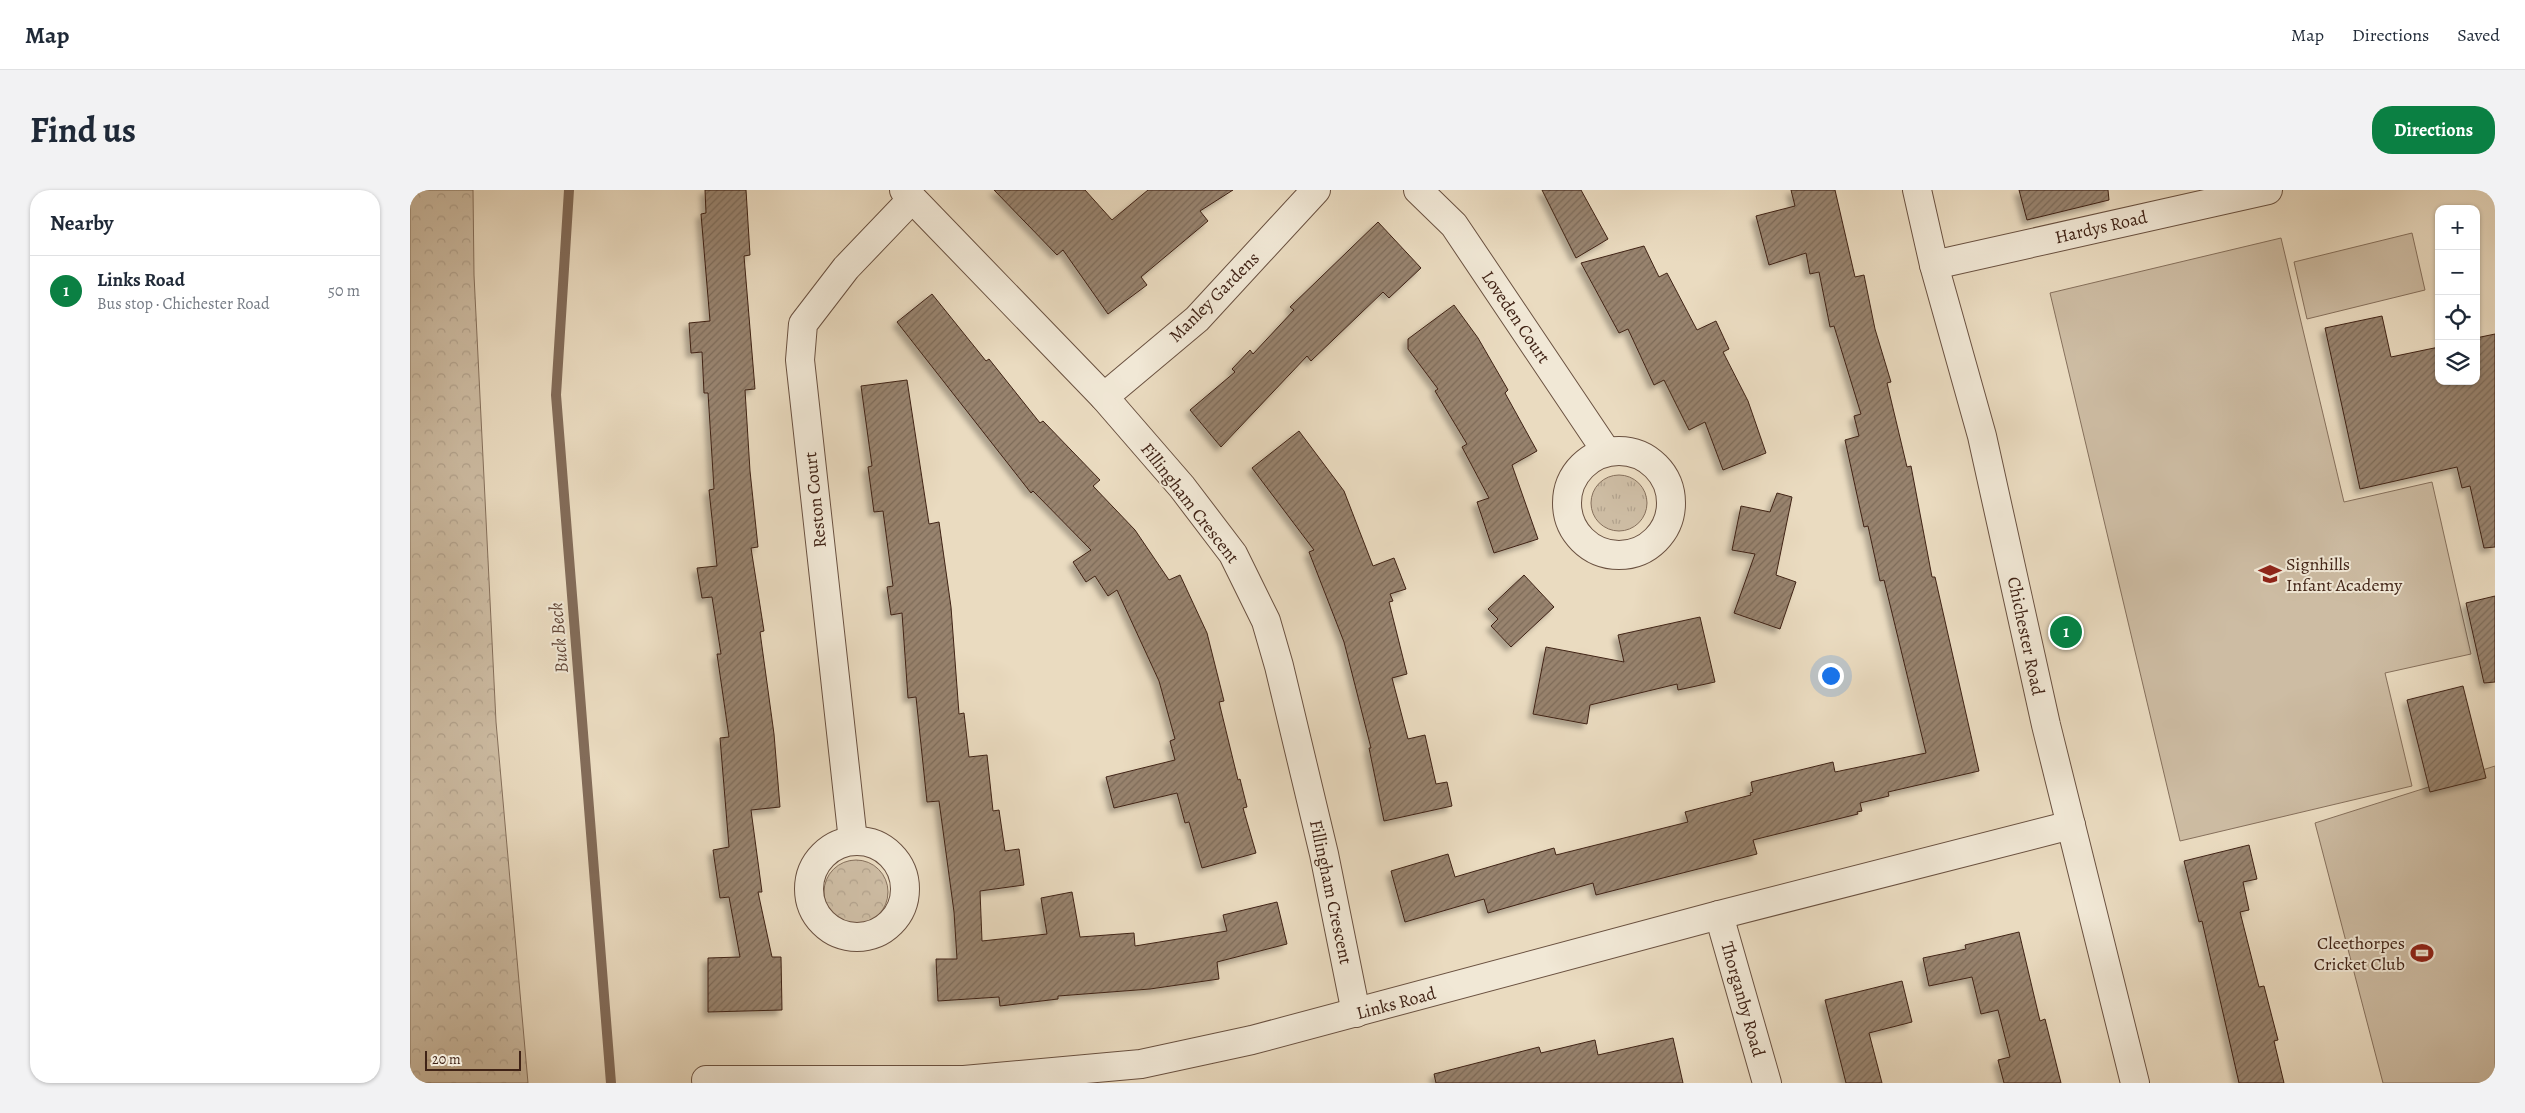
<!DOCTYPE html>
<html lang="en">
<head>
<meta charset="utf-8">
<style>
	:root { --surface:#fff; --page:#f2f2f3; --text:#1f2937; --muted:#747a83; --line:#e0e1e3; --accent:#0b8043 }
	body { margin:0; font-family:Alegreya,serif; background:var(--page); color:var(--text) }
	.controls { position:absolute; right:15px; top:15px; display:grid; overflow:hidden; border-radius:10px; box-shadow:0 1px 4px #0004 }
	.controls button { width:45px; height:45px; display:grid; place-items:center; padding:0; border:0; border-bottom:1px solid var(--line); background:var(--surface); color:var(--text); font:25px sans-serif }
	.scale { position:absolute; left:15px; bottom:12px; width:96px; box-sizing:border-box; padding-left:5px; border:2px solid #402316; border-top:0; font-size:14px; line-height:18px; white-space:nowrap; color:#402316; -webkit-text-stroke:4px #f1e8d6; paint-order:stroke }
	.you { position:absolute; left:1420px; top:485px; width:18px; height:18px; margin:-12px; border:4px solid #fff; border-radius:50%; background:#1a73e8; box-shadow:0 0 0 8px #1a73e833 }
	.badge { display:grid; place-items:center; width:32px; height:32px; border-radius:50%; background:var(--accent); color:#fff; font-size:16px; font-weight:700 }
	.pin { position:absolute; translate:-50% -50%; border:2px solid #fff; box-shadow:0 1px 5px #0006 }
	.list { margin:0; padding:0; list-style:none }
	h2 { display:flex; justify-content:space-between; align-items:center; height:65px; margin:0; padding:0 20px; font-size:21px }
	h2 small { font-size:16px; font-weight:400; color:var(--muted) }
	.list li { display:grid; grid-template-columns:32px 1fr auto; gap:15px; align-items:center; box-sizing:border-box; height:70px; padding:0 20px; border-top:1px solid var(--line) }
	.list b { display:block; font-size:19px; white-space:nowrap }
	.list p { margin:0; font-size:16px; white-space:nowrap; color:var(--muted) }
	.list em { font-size:16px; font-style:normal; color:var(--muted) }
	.icon { flex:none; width:28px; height:28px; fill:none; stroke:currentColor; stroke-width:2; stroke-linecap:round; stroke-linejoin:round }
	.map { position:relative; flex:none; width:2085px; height:893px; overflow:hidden; border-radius:20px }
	header { display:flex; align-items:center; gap:30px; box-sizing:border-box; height:70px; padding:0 25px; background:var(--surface); border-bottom:1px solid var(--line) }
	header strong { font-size:24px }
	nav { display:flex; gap:28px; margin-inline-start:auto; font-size:18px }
	.intro { display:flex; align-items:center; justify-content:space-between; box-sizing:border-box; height:120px; padding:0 30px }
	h1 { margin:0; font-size:35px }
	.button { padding:12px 22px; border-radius:20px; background:var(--accent); color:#fff; font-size:18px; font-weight:700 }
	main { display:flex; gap:30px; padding:0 30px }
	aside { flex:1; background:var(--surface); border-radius:20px; box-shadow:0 1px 4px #0004 }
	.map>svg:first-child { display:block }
	.grass { fill:url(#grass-tufts); stroke:#86705c }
	.forest { fill:url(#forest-crowns); stroke:#86705c }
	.pitch { fill:#cdbca3; stroke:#86705c }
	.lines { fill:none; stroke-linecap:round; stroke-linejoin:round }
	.stream { stroke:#836c59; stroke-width:10 }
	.building { fill:url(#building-hatch); stroke:#402316; filter:url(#shadow) }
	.minor-casing { stroke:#6a5140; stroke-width:30 }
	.minor { stroke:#f1e8d6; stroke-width:28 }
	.labels { text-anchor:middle; stroke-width:4; stroke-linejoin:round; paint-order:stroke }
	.street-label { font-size:18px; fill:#402316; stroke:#f1e8d6 }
	.poi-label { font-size:18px; fill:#402316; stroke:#f1e8d6; text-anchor:start }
	.water-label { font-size:19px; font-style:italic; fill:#624738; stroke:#f1e8d6 }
</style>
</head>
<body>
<header>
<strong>Map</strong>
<nav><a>Map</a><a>Directions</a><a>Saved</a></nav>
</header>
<div class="intro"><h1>Find us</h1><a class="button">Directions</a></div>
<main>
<aside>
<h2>Nearby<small></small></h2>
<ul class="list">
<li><span class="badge">1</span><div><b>Links Road</b><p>Bus stop · Chichester Road</p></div><em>50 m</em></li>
</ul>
</aside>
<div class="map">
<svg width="2085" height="893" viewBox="0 0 2085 893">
	<defs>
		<pattern id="grass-tufts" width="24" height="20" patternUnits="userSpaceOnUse" patternTransform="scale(1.25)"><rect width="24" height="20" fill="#cdbca3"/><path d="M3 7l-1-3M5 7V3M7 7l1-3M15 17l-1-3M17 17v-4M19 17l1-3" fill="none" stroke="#b1a18c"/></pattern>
		<pattern id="forest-crowns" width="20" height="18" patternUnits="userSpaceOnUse" patternTransform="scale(1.25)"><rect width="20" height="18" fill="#cdbca3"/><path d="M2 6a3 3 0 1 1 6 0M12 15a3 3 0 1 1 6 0" fill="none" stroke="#b1a18c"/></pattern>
		<pattern id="building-hatch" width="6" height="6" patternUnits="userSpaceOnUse" patternTransform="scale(1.25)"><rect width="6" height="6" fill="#98836e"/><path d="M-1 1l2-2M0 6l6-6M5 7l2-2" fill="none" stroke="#7d6b59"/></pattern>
		<filter id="shadow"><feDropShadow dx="-4.5" dy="4.5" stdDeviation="2.5" flood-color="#0004"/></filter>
	</defs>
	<rect width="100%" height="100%" fill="#eadbc0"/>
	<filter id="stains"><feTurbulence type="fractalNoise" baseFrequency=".004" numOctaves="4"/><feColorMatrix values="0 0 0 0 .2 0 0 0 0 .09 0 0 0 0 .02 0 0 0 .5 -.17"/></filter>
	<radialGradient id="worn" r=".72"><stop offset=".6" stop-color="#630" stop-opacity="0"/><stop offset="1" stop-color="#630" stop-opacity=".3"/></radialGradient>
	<circle class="grass" cx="1209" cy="313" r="28"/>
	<g class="forest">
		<path d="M 0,0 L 63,0 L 64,85 L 86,532 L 118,893 L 0,893 Z"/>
		<circle cx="446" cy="702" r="32"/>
	</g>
	<g class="pitch">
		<path d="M 2002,43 L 2015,100 L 1897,129 L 1884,72 Z"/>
		<path d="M 1871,48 L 1934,312 L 2022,292 L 2061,464 L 1975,483 L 2002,596 L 1770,651 L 1640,103 Z"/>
		<path d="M 2085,576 L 2085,893 L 1973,893 L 1905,633 Z"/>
	</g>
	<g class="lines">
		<path class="stream" d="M 159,0 L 146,205 L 201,893"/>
	</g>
	<g class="building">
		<path d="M 295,0 L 336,0 L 340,65 L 334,66 L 345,199 L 335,200 L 340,281 L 348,357 L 341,358 L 354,441 L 350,442 L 364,544 L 370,617 L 341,620 L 352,702 L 348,702 L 362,767 L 371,767 L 372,820 L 298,822 L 298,768 L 330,767 L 319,707 L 310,708 L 303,660 L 319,657 L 310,548 L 319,547 L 307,464 L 311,464 L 302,407 L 292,408 L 287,378 L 307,376 L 299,300 L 304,299 L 298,203 L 294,203 L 292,162 L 281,163 L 279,133 L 300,131 L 291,24 L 296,23 Z"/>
		<path d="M 584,0 L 675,0 L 702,30 L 738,0 L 823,0 L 790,21 L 798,31 L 731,87 L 737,95 L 698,124 L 653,60 L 647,65 Z"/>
		<path d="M 1132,0 L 1171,0 L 1198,49 L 1166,68 Z"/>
		<path d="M 1381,0 L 1425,0 L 1445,87 L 1454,85 L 1465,139 L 1481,192 L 1477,193 L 1497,277 L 1501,276 L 1522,387 L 1525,387 L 1569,581 L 1478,602 L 1479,606 L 1450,613 L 1452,621 L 1447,622 L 1448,624 L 1343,650 L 1347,664 L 1186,705 L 1183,693 L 1078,723 L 1074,709 L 995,732 L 981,681 L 1038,664 L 1045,687 L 1144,658 L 1146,665 L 1278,632 L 1275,622 L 1341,605 L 1340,603 L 1343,602 L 1341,592 L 1423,572 L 1425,582 L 1516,563 L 1474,390 L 1470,391 L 1458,336 L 1454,337 L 1435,250 L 1449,246 L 1444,226 L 1451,224 L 1424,136 L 1420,137 L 1409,82 L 1400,84 L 1396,63 L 1359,75 L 1346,26 L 1385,16 Z"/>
		<path d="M 1609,0 L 1698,0 L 1699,10 L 1617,30 Z"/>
		<path d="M 968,32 L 1011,78 L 979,108 L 973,102 L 901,171 L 897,166 L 811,257 L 780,220 L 825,182 L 822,179 L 840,160 L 843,164 L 884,120 L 880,117 Z"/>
		<path d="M 1234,56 L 1249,87 L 1257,83 L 1287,140 L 1306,131 L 1319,159 L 1313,162 L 1338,211 L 1356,263 L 1313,280 L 1295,232 L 1279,240 L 1254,190 L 1244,195 L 1218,139 L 1209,143 L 1171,73 Z"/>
		<path d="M 522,104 L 576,171 L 579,169 L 630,233 L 633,231 L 690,290 L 683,296 L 725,340 L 759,390 L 770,385 L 797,443 L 814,511 L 809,512 L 828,590 L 830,589 L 837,617 L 833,618 L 846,663 L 792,678 L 779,632 L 775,633 L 767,603 L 704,618 L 696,587 L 765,570 L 760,551 L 765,549 L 749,491 L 707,400 L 698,406 L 685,386 L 676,392 L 663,372 L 681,360 L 623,301 L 621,303 L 487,132 Z"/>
		<path d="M 1044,115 L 1068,148 L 1098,200 L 1095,203 L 1127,261 L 1102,275 L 1128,349 L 1084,363 L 1067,312 L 1079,308 L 1052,257 L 1057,254 L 1025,201 L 1028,199 L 998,159 L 998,149 Z"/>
		<path d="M 1972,126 L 1981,167 L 2029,157 L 2029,191 L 2066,191 L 2066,148 L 2085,144 L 2085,357 L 2074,358 L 2060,296 L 2052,298 L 2047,277 L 1950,299 L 1915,138 Z"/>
		<path d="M 497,190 L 519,334 L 529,332 L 541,417 L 549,524 L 554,523 L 559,567 L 577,565 L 583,621 L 589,620 L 595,661 L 609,659 L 614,695 L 570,701 L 572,751 L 637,744 L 631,708 L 662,702 L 670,747 L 724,743 L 725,756 L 817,741 L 813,725 L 867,712 L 877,754 L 807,772 L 809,789 L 740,799 L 648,806 L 648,809 L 590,816 L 589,807 L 528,811 L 526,769 L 547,769 L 544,722 L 529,611 L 517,612 L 506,507 L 498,508 L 492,423 L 481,425 L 477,397 L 483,396 L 473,321 L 464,322 L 458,277 L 462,276 L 451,196 Z"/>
		<path d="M 889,241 L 934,301 L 963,376 L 984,368 L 996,399 L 980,404 L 983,411 L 979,412 L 997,484 L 982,488 L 998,549 L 1015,545 L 1026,594 L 1037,592 L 1042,616 L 974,631 L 959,558 L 961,558 L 934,452 L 899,362 L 904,360 L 842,278 Z"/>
		<path d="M 1367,303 L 1382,307 L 1366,385 L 1386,392 L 1370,439 L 1324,423 L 1345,364 L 1322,360 L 1331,316 L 1360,322 Z"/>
		<path d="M 1114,385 L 1144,417 L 1101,457 L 1081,436 L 1088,429 L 1078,419 Z"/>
		<path d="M 2085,406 L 2085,492 L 2074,493 L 2056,413 Z"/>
		<path d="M 1290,427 L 1305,492 L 1268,500 L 1267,494 L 1180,515 L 1177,534 L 1123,524 L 1136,457 L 1214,472 L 1208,445 Z"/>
		<path d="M 2053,496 L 2076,588 L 2020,602 L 1997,510 Z"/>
		<path d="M 1839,655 L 1847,689 L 1833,692 L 1839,720 L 1830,722 L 1849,797 L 1854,796 L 1868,850 L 1864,851 L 1874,893 L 1829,893 L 1792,731 L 1789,732 L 1774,671 Z"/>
		<path d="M 1609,742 L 1630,831 L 1635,829 L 1651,893 L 1594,893 L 1588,870 L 1600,867 L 1588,820 L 1571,824 L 1562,787 L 1519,796 L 1513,768 L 1556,759 L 1555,755 Z"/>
		<path d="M 1492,791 L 1502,832 L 1459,843 L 1472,893 L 1436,893 L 1415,810 Z"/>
		<path d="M 1263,848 L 1273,893 L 1026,893 L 1024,884 L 1129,857 L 1131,863 L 1185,850 L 1188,865 Z"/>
	</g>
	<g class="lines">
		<defs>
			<g id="minor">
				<path d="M 494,0 L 694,207 L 772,297 L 823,364 L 856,431 L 869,476 L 914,664 L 946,823"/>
				<path d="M 1008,0 L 1044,35 L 1196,261"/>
				<path d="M 1507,0 L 1524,75 L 1572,246 L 1636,535 L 1725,893"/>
				<path d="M 1524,75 L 1858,0"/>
				<path d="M 694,207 L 787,129 L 906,0"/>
				<circle cx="1209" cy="313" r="52"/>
				<path d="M 443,651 L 390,170 L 393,134 L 436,78 L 502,9"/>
				<circle cx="447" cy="699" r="48"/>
				<path d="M 1309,725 L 1357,893"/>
				<path d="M 296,890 L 554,890 L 731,874 L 842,850 L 1309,725 L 1661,635"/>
			</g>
		</defs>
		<use href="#minor" class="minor-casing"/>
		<use href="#minor" class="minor"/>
	</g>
	<defs>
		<symbol id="school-bare" viewBox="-9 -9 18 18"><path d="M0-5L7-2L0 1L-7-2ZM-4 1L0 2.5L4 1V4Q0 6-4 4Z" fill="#8f2418" stroke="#f1e8d6" stroke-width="2.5" paint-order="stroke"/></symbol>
		<symbol id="stadium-bare" viewBox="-9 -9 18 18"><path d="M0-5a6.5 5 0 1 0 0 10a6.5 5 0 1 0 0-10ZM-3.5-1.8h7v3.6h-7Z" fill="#8f2418" stroke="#f1e8d6" stroke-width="2.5" paint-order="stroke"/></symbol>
	</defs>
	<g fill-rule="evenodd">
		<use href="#school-bare" x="1844" y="368" width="32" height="32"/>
		<use href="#stadium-bare" x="1996" y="747" width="32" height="32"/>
	</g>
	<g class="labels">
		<g class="street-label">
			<text transform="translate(1691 37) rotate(-13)" y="6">Hardys Road</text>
			<text transform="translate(804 107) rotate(-45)" y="6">Manley Gardens</text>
			<text transform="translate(1106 127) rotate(56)" y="6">Loveden Court</text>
			<text transform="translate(405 310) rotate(-96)" y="6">Reston Court</text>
			<text transform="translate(780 313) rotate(52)" y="6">Fillingham Crescent</text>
			<text transform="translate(1616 446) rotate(78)" y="6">Chichester Road</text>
			<text transform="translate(921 702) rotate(78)" y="6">Fillingham Crescent</text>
			<text transform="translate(1333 809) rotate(74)" y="6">Thorganby Road</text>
			<text transform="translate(986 813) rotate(-15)" y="6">Links Road</text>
		</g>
		<g class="poi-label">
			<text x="1876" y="380">Signhills<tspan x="1876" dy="21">Infant Academy</tspan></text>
			<text x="1995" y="759" text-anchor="end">Cleethorpes<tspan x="1995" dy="21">Cricket Club</tspan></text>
		</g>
		<g class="water-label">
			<text transform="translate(148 448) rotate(-95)" y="7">Buck Beck</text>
		</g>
	</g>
	<rect width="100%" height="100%" filter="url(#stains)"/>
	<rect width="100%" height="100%" fill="url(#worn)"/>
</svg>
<div class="controls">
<button>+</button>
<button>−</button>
<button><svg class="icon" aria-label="locate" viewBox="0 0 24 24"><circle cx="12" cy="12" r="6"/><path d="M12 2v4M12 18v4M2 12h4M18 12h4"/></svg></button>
<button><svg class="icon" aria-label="layers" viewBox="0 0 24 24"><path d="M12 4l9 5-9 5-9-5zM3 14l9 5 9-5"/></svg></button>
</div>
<div class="scale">20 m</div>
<div class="you"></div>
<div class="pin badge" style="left:1656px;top:442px">1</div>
</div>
</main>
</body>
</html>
